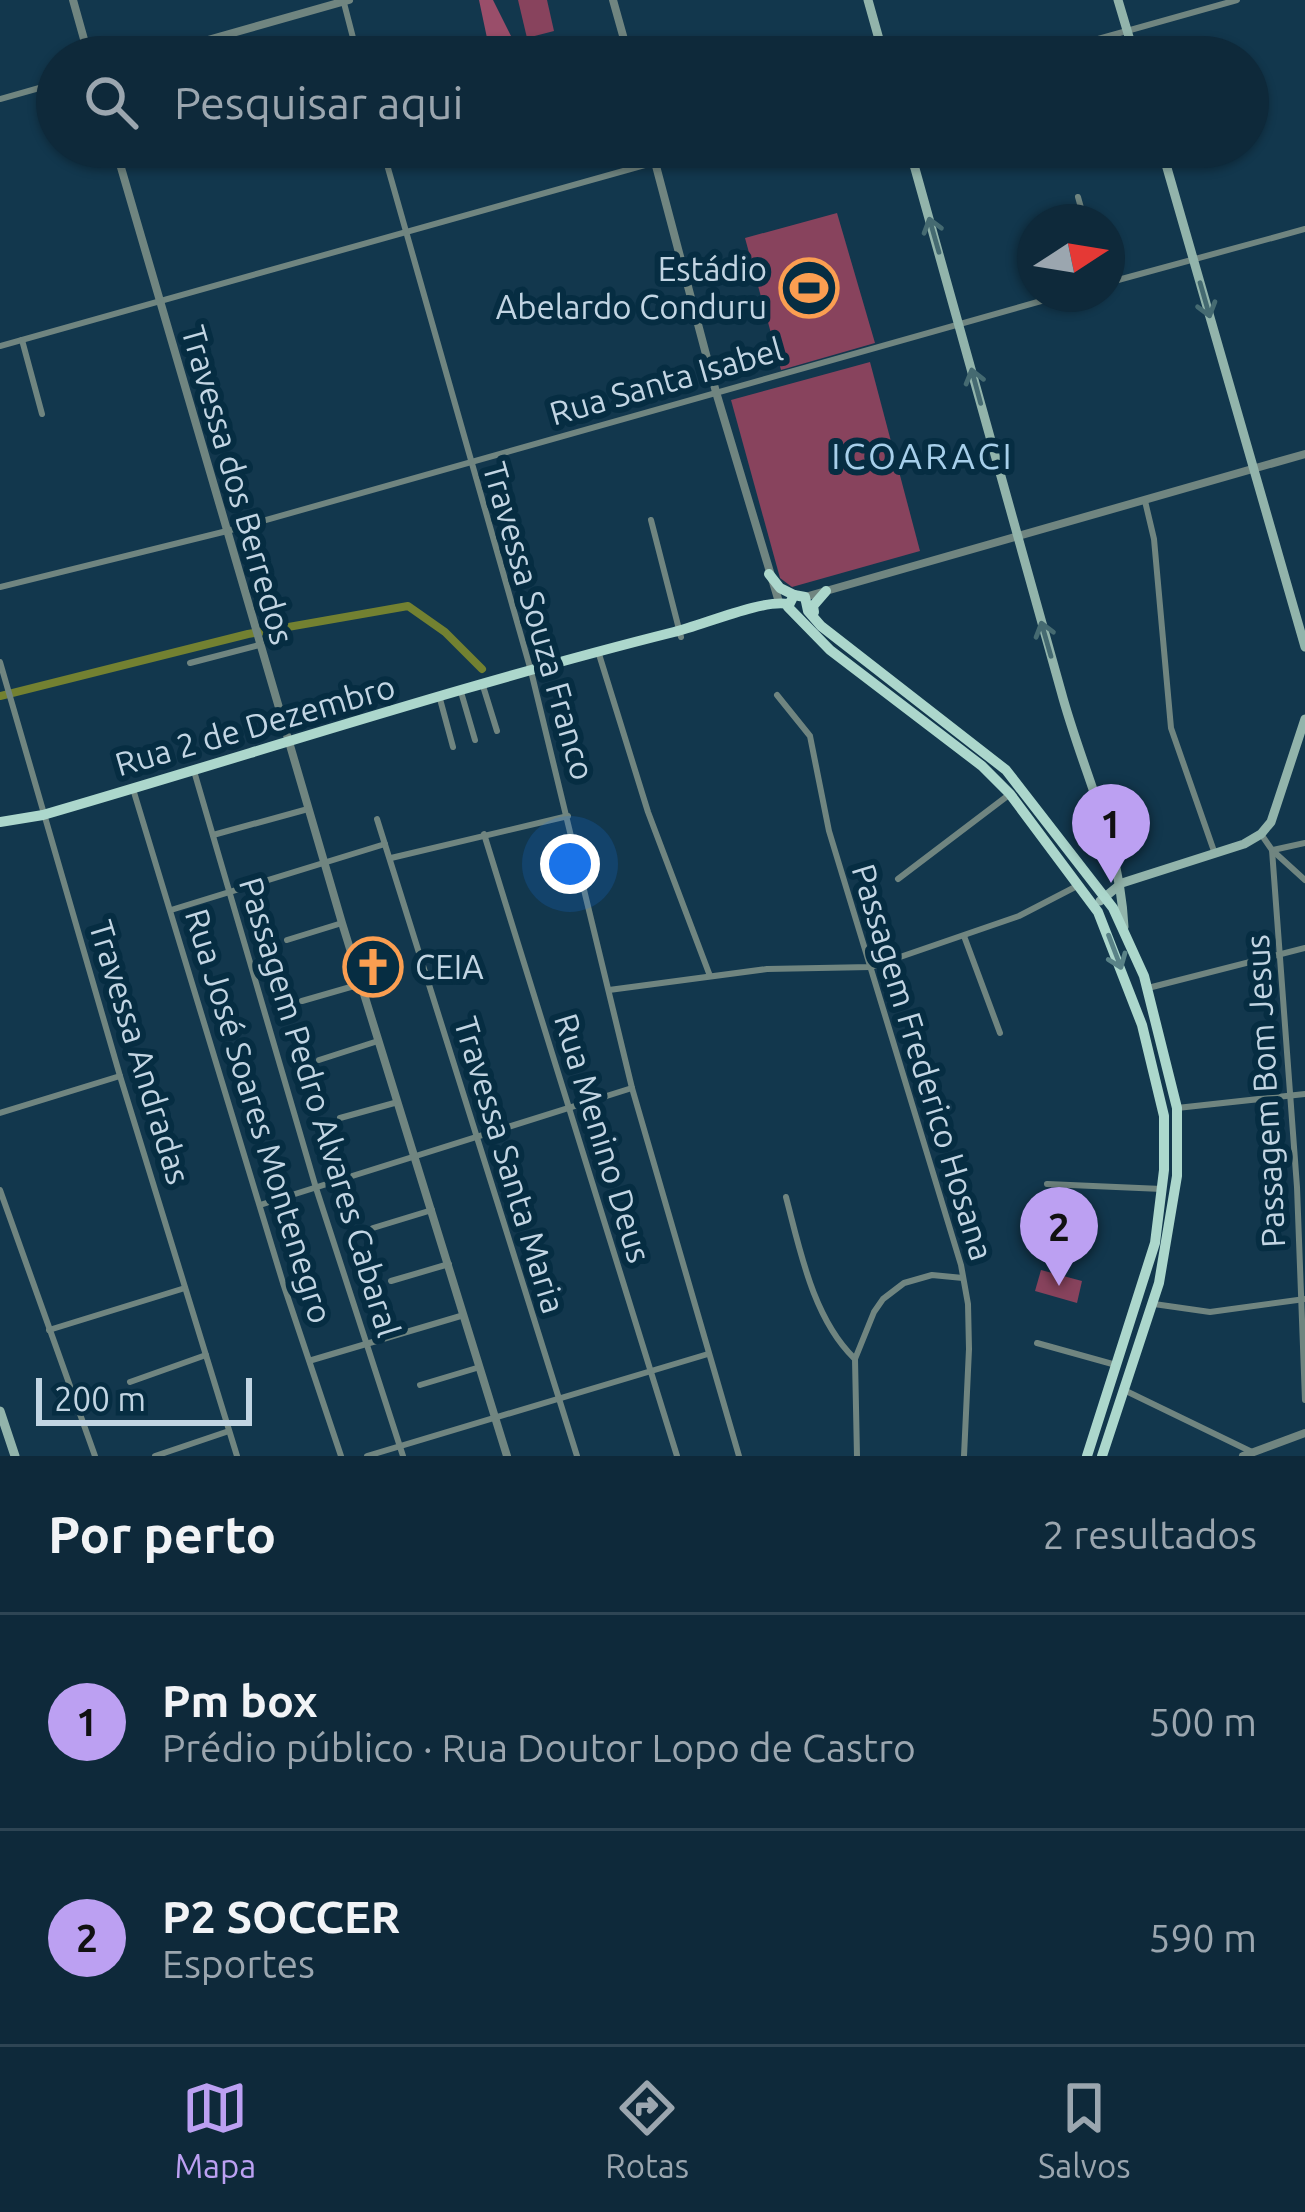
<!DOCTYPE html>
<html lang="pt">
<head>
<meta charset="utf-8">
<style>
	:root { --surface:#0e293a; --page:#1c3545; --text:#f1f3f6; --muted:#9ba6af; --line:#2e4554; --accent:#bca0f2 }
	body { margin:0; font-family:Ubuntu,sans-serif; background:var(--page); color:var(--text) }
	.compass { position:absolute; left:1017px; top:204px; width:108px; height:108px; border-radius:50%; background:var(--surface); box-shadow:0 3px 9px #0004; rotate:78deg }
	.scale { position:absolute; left:36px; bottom:30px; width:216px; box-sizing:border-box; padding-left:12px; border:6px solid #c2d5e3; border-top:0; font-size:33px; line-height:42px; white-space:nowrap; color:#c2d5e3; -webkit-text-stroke:9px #062d42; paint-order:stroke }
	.you { position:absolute; left:570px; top:864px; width:42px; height:42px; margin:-30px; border:9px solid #fff; border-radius:50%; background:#1a73e8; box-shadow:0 0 0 18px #1a73e833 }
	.badge { display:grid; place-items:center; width:78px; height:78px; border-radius:50%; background:var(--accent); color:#111; font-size:39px; font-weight:700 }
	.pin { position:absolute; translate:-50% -99px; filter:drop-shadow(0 3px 6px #0008) }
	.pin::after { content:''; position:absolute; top:63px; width:42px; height:36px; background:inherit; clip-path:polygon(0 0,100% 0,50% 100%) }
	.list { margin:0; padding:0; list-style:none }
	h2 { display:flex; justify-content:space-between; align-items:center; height:156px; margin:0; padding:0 48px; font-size:51px }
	h2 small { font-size:39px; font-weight:400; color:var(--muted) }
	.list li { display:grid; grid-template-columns:78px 1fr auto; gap:36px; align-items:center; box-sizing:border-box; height:216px; padding:0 48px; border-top:3px solid var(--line) }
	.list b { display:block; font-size:45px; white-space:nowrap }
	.list p { margin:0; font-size:39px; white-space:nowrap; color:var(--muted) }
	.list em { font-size:39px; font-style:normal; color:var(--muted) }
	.icon { flex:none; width:66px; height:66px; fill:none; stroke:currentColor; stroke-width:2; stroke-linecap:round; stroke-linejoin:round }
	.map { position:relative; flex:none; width:1305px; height:1456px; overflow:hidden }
	.search { position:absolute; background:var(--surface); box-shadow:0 3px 9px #0004; left:36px; right:36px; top:36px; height:132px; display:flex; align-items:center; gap:30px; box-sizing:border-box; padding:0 42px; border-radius:66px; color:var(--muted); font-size:45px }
	.sheet { height:588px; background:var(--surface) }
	nav { display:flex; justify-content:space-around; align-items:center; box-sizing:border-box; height:168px; border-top:3px solid var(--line); background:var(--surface); font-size:33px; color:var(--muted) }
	nav a { display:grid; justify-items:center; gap:6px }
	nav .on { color:var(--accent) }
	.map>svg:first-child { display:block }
	.green { fill:#88435d }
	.forest { fill:#9a4e6a }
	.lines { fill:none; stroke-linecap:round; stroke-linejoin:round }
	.canal { stroke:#738131; stroke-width:8 }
	.minor { stroke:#708580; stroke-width:6 }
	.tertiary { stroke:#708580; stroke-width:8 }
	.secondary { stroke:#92b4ab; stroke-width:9 }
	.primary { stroke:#acd7cc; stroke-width:10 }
	.oneway { stroke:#456a71 }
	.oneway2 { stroke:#598287 }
	.labels { text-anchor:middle; stroke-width:12; stroke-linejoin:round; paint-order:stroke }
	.poi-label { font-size:33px; fill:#c2d5e3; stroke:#062d42; text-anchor:end }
	.street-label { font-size:33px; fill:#c2d5e3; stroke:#062d42 }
	.neighbourhood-label { font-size:36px; letter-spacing:3px; fill:#a7cfea; stroke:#062d42 }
</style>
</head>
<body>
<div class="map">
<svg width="1305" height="1456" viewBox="0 0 1305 1456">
	<rect width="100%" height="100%" fill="#12374d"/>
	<g class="green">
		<path d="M 518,0 L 547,0 L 554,31 L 527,38 Z"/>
		<path d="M 837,213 L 875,343 L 781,370 L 745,238 Z"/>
		<path d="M 870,362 L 920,551 L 792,587 L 780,578 L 731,400 Z"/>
		<path d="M 1041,1270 L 1082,1281 L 1077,1303 L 1035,1291 Z"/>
	</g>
	<path class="forest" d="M 479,0 L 493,0 L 521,56 L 570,51 L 572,57 L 491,57 Z"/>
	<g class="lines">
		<path class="canal" d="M 0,696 L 248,634 L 408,606 L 445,632 L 482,669"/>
		<g class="minor">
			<path d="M 344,3 L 358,57"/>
			<path d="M 1093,41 L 1097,57"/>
			<path d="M 1034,57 L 1237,0"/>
			<path d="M 0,99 L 57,83"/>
			<path d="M 382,147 L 531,671 L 632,1088 L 739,1456"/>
			<path d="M 1078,197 L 1085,222"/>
			<path d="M 1107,283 L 1305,229"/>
			<path d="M 22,340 L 42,414"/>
			<path d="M 0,346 L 709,147"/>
			<path d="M 1145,501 L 1154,539 L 1171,728 L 1215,854"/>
			<path d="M 651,520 L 681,637"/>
			<path d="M 0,587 L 227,531 L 1066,294"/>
			<path d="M 598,651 L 648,812 L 710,976"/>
			<path d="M 0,662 L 120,1076 L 237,1456"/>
			<path d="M 190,663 L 259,645"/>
			<path d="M 483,686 L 497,731"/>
			<path d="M 461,692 L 475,740"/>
			<path d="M 777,695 L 810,736 L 829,831 L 961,1265 L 968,1304 L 969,1349 L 964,1456"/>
			<path d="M 440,699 L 453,747"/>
			<path d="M 194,771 L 316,1188 L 403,1456"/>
			<path d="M 133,789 L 283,1283 L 341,1456"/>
			<path d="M 377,819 L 577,1456"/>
			<path d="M 484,834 L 677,1456"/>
			<path d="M 1261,834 L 1272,850 L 1305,880"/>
			<path d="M 213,835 L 308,809"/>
			<path d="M 1272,850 L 1297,1187 L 1305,1400"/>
			<path d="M 1273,850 L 1305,843"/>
			<path d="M 391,858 L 568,816"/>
			<path d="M 898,879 L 1010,794"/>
			<path d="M 171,910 L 385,844"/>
			<path d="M 964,936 L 1000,1033"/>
			<path d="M 287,940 L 342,923"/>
			<path d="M 1148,988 L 1305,948"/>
			<path d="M 609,990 L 767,969 L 871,967 L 1019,916 L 1079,885"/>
			<path d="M 302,1001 L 361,984"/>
			<path d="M 319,1060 L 378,1041"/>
			<path d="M 1177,1108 L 1305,1094"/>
			<path d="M 0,1113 L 120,1076"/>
			<path d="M 340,1118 L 398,1102"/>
			<path d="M 1047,1184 L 1162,1189"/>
			<path d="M 0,1190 L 95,1456"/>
			<path d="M 786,1197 C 800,1250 813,1318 854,1358"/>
			<path d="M 260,1205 L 632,1088"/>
			<path d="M 373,1228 L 432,1210"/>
			<path d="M 391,1281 L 449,1264"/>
			<path d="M 1154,1304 L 1210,1312 L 1305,1299"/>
			<path d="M 49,1330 L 185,1288"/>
			<path d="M 1037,1343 L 1116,1365"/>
			<path d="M 312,1360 L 464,1315"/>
			<path d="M 130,1382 L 206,1355"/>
			<path d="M 420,1385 L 480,1367"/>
			<path d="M 1126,1391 L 1252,1452"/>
			<path d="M 155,1456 L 229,1431"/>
			<path d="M 367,1456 L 708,1354"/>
			<path d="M 857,1456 L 855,1359 L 874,1312 L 883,1299 L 904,1283 L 932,1275 L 963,1278"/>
		</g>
		<g class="tertiary">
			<path d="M 73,0 L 89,57"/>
			<path d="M 613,0 L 629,57"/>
			<path d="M 148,57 L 349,0"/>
			<path d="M 115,147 L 342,923 L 507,1456"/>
			<path d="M 651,147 L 716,392 L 779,602"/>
			<path d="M 805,597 L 1305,454"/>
			<path d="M 1243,1456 L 1305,1433"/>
		</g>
		<g class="secondary">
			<path d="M 868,0 L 884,57"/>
			<path d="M 1118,0 L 1135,57"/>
			<path d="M 909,147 C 960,328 1010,510 1061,691 C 1083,773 1120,842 1124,927"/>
			<path d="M 1161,147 L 1305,647"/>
			<path d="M 1100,901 L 1122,883 L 1244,844 L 1261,834 L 1271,822 L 1305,719"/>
			<path d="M 0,1411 L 15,1456"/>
		</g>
		<g class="primary">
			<path d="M 769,574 L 780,588 L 794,595"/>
			<path d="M 814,612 L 813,606 L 826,591"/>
			<path d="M 0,822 L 43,815 C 253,754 462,685 674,632 C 703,625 763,599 788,604"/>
			<path d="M 1087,1456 L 1155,1243 L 1164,1170 L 1164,1116 L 1142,1025 L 1098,912 L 1010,794 L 982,766 L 830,650 L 788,607 L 794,595 L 805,597 L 808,611 L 821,626 L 1006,770 L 1113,908 L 1144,976 L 1177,1108 L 1177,1176 L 1159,1283 L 1102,1456"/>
		</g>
	</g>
	<defs><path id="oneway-shaft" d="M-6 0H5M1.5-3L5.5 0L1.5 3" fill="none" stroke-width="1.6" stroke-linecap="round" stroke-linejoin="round" transform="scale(3)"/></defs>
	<g class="oneway">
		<use href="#oneway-shaft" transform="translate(934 235) rotate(-106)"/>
		<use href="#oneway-shaft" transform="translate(1205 300) rotate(74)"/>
		<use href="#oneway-shaft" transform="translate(976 386) rotate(-105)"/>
		<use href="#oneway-shaft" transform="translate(1046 639) rotate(-106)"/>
	</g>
	<use class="oneway2" href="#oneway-shaft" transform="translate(1115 952) rotate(69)"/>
	<defs>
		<symbol id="stadium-ring" viewBox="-11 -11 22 22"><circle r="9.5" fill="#062d42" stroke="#fb9e51" stroke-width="1.5"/><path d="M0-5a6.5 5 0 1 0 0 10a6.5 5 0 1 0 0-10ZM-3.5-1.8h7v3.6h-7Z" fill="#fb9e51"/></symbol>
		<symbol id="church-ring" viewBox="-11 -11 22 22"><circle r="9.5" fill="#062d42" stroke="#fb9e51" stroke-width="1.5"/><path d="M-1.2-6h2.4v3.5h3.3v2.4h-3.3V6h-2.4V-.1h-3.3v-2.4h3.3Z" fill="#fb9e51"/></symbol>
	</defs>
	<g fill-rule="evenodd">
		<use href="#stadium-ring" x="776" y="255" width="66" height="66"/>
		<use href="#church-ring" x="340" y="934" width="66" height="66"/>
	</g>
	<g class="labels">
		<g class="poi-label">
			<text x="767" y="281">Estádio<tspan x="767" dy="38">Abelardo Conduru</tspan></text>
			<text x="415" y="979" text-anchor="start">CEIA</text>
		</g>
		<g class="street-label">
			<text transform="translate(666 381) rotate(-16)" y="12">Rua Santa Isabel</text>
			<text transform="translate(238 485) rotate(74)" y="12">Travessa dos Berredos</text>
			<text transform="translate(539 621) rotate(74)" y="12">Travessa Souza Franco</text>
			<text transform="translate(255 725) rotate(-16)" y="12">Rua 2 de Dezembro</text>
			<text transform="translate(140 1052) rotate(73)" y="12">Travessa Andradas</text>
			<text transform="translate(923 1062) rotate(73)" y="12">Passagem Frederico Hosana</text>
			<text transform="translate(1265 1091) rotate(-93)" y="12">Passagem Bom Jesus</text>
			<text transform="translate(320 1107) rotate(73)" y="12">Passagem Pedro Alvares Cabaral</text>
			<text transform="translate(259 1116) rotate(73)" y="12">Rua José Soares Montenegro</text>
			<text transform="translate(603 1138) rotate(73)" y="12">Rua Menino Deus</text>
			<text transform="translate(510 1165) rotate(73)" y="12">Travessa Santa Maria</text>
		</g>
		<g class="neighbourhood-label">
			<text x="923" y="469">ICOARACI</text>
		</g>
	</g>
</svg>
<svg class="compass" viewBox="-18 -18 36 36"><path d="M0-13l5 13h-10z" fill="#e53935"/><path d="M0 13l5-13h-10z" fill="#9ba6af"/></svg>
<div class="scale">200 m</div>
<div class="you"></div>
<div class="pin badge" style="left:1111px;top:883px">1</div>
<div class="pin badge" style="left:1059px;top:1286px">2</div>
<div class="search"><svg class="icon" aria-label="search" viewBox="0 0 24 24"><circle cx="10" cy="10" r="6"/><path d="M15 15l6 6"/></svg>Pesquisar aqui</div>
</div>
<section class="sheet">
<h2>Por perto<small>2 resultados</small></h2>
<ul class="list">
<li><span class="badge">1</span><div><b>Pm box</b><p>Prédio público · Rua Doutor Lopo de Castro</p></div><em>500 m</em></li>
<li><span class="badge">2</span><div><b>P2 SOCCER</b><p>Esportes</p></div><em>590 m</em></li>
</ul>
</section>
<nav>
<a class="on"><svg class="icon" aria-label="map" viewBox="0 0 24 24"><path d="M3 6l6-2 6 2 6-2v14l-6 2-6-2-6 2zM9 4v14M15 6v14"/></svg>Mapa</a>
<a><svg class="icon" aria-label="directions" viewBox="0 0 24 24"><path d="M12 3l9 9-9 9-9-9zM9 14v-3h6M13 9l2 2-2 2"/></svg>Rotas</a>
<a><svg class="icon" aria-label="saved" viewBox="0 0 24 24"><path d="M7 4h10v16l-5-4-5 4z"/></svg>Salvos</a>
</nav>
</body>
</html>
